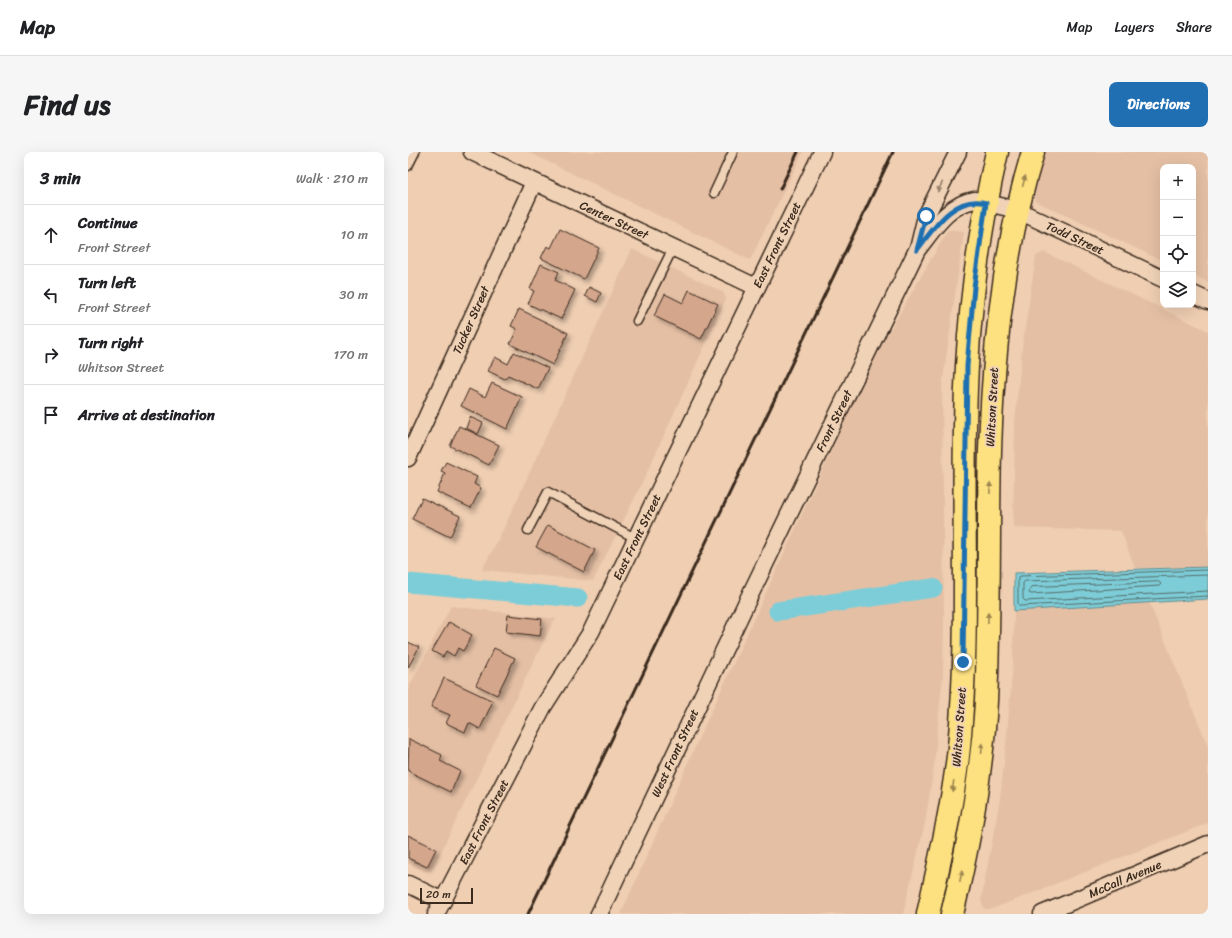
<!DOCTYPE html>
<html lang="en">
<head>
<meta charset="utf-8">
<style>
	:root { --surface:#fff; --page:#f6f6f6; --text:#202124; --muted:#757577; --line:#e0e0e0; --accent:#1f6fb2 }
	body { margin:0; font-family:Sriracha,sans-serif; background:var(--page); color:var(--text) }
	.controls { position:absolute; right:12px; top:12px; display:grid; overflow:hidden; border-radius:8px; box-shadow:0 4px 16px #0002 }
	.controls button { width:36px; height:36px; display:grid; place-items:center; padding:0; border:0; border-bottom:1px solid var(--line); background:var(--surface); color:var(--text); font:20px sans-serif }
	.scale { position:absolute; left:12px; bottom:10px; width:53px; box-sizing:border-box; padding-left:4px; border:2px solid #3b2a1e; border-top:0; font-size:11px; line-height:14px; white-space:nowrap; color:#3b2a1e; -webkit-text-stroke:3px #f0d3b7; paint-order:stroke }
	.stop { position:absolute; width:12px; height:12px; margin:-9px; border:3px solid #1f6fb2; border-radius:50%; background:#fff }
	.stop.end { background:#1f6fb2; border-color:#fff; box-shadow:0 1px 4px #0008 }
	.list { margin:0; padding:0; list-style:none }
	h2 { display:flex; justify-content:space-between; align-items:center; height:52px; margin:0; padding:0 16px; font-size:17px }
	h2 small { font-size:13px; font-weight:400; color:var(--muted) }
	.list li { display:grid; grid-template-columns:26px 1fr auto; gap:12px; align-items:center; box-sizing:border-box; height:60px; padding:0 16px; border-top:1px solid var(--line) }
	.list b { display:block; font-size:15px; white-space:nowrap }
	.list p { margin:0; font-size:13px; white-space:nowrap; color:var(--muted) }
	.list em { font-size:13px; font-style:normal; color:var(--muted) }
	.icon { flex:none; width:22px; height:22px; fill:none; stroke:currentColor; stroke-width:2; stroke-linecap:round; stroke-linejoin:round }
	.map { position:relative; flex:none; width:800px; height:762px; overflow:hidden; border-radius:8px }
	header { display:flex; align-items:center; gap:24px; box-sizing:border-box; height:56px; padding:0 20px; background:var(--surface); border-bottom:1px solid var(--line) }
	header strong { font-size:19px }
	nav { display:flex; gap:22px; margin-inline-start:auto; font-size:14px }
	.intro { display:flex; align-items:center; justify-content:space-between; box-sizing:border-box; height:96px; padding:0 24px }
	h1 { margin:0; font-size:28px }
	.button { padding:10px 18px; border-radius:8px; background:var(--accent); color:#fff; font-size:14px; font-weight:700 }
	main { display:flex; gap:24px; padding:0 24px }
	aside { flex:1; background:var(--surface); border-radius:8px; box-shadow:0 4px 16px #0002 }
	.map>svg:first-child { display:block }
	.built { fill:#e4bfa4 }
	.water { fill:#7dcdd8; stroke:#638c8e }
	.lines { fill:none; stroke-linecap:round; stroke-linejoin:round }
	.shore { stroke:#556b68; stroke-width:1 }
	.canal { stroke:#7dcdd8; stroke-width:19 }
	.building { fill:#d4a68c; stroke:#3b2a1e; filter:url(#shadow) }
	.lane-casing { stroke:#3b2a1e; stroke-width:11 }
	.street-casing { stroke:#3b2a1e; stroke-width:19 }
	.primary-casing { stroke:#3b2a1e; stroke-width:25 }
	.lane { stroke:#f0d3b7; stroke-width:8 }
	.street { stroke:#f0d3b7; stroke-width:16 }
	.primary { stroke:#fde080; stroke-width:22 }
	.rail { stroke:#3b2a1e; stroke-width:3 }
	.oneway { fill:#9c854f }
	.oneway2 { fill:#967e6a }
	.route { stroke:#1f6fb2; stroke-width:5 }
	.labels { text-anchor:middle; stroke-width:3.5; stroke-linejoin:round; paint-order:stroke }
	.street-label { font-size:12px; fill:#3b2a1e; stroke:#f0d3b7 }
</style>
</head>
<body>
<header>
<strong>Map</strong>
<nav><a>Map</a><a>Layers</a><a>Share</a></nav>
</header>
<div class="intro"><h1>Find us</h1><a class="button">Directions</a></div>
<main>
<aside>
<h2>3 min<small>Walk · 210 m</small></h2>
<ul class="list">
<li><svg class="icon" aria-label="ahead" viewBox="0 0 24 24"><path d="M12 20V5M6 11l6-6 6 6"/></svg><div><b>Continue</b><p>Front Street</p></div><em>10 m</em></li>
<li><svg class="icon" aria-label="left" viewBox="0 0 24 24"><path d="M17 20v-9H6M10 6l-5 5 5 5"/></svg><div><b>Turn left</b><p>Front Street</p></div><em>30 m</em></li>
<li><svg class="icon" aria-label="right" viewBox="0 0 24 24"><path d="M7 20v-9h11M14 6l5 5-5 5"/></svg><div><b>Turn right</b><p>Whitson Street</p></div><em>170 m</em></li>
<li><svg class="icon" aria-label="arrive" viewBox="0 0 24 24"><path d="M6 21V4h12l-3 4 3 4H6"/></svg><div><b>Arrive at destination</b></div></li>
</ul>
</aside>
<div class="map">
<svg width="800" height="762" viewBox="0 0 800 762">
	<defs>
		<filter id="shadow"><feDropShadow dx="3.5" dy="3.5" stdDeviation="2" flood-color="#0004"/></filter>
	</defs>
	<rect width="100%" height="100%" fill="#efceb2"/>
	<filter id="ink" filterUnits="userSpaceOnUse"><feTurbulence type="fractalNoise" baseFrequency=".025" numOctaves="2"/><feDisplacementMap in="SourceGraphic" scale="8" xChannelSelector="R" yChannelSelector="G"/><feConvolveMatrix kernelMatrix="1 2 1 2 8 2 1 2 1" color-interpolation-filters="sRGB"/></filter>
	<g filter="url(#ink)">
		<g class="built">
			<path d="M 120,0 L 395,0 L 342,108 Z"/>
			<path d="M 636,0 L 800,0 L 800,130 L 785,123 L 785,15 L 755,15 L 755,109 L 627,49 L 627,20 Z"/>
			<path d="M 540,78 L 556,80 L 534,235 L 536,472 L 535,521 L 526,614 L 517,671 L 495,762 L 213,762 L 291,586 L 467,204 Z"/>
			<path d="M 224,97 L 315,140 L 318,147 L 236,327 L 185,429 L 74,418 L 96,376 Z"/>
			<path d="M 636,100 L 800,179 L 800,415 L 727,416 L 713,379 L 605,376 L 607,270 L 614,196 L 628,104 Z"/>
			<path d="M 741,450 L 800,594 L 800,671 L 584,757 L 576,757 L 573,748 L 592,647 L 599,583 L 605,510 L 606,459 Z"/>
			<path d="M 43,454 L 149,467 L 145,470 L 25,716 L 23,719 L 16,719 L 0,711 L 0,537 Z"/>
		</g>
		<path class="water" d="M 800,415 L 800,447 L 606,459 L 606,421 Z"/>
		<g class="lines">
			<g class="shore">
				<path d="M 800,418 L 612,424 L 610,426 L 610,452 L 612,454 L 800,444"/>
				<path d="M 800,423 L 617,429 L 615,431 L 615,447 L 617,449 L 800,439"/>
				<path d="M 751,430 L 753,432 L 751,434 L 623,442 L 621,441 L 623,435 Z"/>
			</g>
			<g class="canal">
				<path d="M 0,431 L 170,446"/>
				<path d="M 370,459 L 525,436"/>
			</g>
		</g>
		<g class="building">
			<path d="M 152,77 L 191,96 L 176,127 L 133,106 L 139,94 L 143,96 Z"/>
			<path d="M 133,112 L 151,120 L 147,128 L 167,138 L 153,167 L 120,152 L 126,139 L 122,137 Z"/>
			<path d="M 181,135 L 193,141 L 189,150 L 177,144 Z"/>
			<path d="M 281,138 L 310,152 L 293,187 L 246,164 L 257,142 L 275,151 Z"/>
			<path d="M 111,157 L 160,181 L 145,213 L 102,192 L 109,177 L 103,174 Z"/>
			<path d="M 106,200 L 140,216 L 130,237 L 100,223 L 97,227 L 80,219 L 87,205 L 100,212 Z"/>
			<path d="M 84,231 L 114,245 L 99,277 L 53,254 L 61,237 L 77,245 Z"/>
			<path d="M 62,265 L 75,271 L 70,282 L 58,276 Z"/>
			<path d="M 51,274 L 91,293 L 81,313 L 42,294 Z"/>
			<path d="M 38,310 L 69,325 L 66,332 L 73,336 L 63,356 L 29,340 L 37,321 L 33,319 Z"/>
			<path d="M 14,346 L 52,364 L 42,385 L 4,367 Z"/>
			<path d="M 140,373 L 187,398 L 176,420 L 128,395 Z"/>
			<path d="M 100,463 L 134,467 L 132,484 L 98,480 Z"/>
			<path d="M 41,470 L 64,483 L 55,499 L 50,496 L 46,504 L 38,499 L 35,505 L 24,499 Z"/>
			<path d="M 0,490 L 11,495 L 0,516 Z"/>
			<path d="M 86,496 L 107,506 L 89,543 L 68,533 Z"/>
			<path d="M 36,526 L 85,549 L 72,577 L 61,571 L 57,580 L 38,571 L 42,563 L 23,555 Z"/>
			<path d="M 1,587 L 34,603 L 32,609 L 52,619 L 43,640 L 0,619 Z"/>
			<path d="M 0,683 L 28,697 L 19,715 L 0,706 Z"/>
		</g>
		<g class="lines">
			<defs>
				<g id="lane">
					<path d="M 0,14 L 7,0"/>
					<path d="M 306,41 L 325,0"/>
					<path d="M 229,169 L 265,96"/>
					<path d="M 120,378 L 140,340 L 229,387"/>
				</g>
				<g id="street">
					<path d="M 64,0 L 348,135"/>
					<path d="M 511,93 L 518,64 L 550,0"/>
					<path d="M 785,142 L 800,149"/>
					<path d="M 0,306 L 126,30"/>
					<path d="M 0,732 L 35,749"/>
					<path d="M 28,762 L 135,555 L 183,480 L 414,0"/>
					<path d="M 191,762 L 343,441 L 509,98 C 525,78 540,52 567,48 L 609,58 L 755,127"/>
					<path d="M 634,762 L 800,692"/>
				</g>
				<g id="primary">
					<path d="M 520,762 C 532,707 545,652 551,595 C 563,469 552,340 559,214 C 563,142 573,70 589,0"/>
					<path d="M 544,762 C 561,692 574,621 578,549 C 582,465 580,381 582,298 C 585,198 596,95 625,0"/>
				</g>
			</defs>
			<use href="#lane" class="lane-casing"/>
			<use href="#street" class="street-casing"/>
			<use href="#primary" class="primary-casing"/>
			<use href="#lane" class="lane"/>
			<use href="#street" class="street"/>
			<use href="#primary" class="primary"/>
			<g class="rail">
				<path d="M 372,37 L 390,0"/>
				<path d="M 120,762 L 485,0"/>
			</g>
		</g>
		<defs><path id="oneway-solid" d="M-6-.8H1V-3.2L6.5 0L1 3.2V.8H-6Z"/></defs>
		<g class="oneway">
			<use href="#oneway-solid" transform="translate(616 29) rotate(-76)"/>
			<use href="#oneway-solid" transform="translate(582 336) rotate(-89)"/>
			<use href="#oneway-solid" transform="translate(580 466) rotate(-89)"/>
			<use href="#oneway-solid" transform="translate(574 596) rotate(-85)"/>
			<use href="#oneway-solid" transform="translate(545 634) rotate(98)"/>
			<use href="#oneway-solid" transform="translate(553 724) rotate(-78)"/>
		</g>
		<use class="oneway2" href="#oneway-solid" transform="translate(532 35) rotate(117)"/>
	</g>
	<g class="lines" filter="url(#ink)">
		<path class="route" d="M 518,64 L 509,98 C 526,76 546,43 578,51 L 566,135 L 559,214 L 555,510"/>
	</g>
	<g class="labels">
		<g class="street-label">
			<text transform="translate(206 68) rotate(25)" y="4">Center Street</text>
			<text transform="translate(667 86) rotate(25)" y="4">Todd Street</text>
			<text transform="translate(369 93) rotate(-64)" y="4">East Front Street</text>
			<text transform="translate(63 168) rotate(-66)" y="4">Tucker Street</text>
			<text transform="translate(584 255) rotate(-87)" y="4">Whitson Street</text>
			<text transform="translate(426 269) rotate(-64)" y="4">Front Street</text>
			<text transform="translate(229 385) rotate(-64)" y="4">East Front Street</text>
			<text transform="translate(551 575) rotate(-86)" y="4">Whitson Street</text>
			<text transform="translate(267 601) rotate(-65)" y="4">West Front Street</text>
			<text transform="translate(76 670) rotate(-63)" y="4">East Front Street</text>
			<text transform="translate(717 727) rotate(-23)" y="4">McCall Avenue</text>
		</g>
	</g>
</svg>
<div class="controls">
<button>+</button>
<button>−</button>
<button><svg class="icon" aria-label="locate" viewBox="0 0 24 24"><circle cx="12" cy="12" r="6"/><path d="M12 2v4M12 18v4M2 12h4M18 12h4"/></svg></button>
<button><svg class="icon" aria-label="layers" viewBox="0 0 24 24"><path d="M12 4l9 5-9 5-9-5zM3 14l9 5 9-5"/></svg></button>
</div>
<div class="scale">20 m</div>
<div class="stop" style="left:518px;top:64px"></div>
<div class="stop end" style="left:555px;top:510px"></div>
</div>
</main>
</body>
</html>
